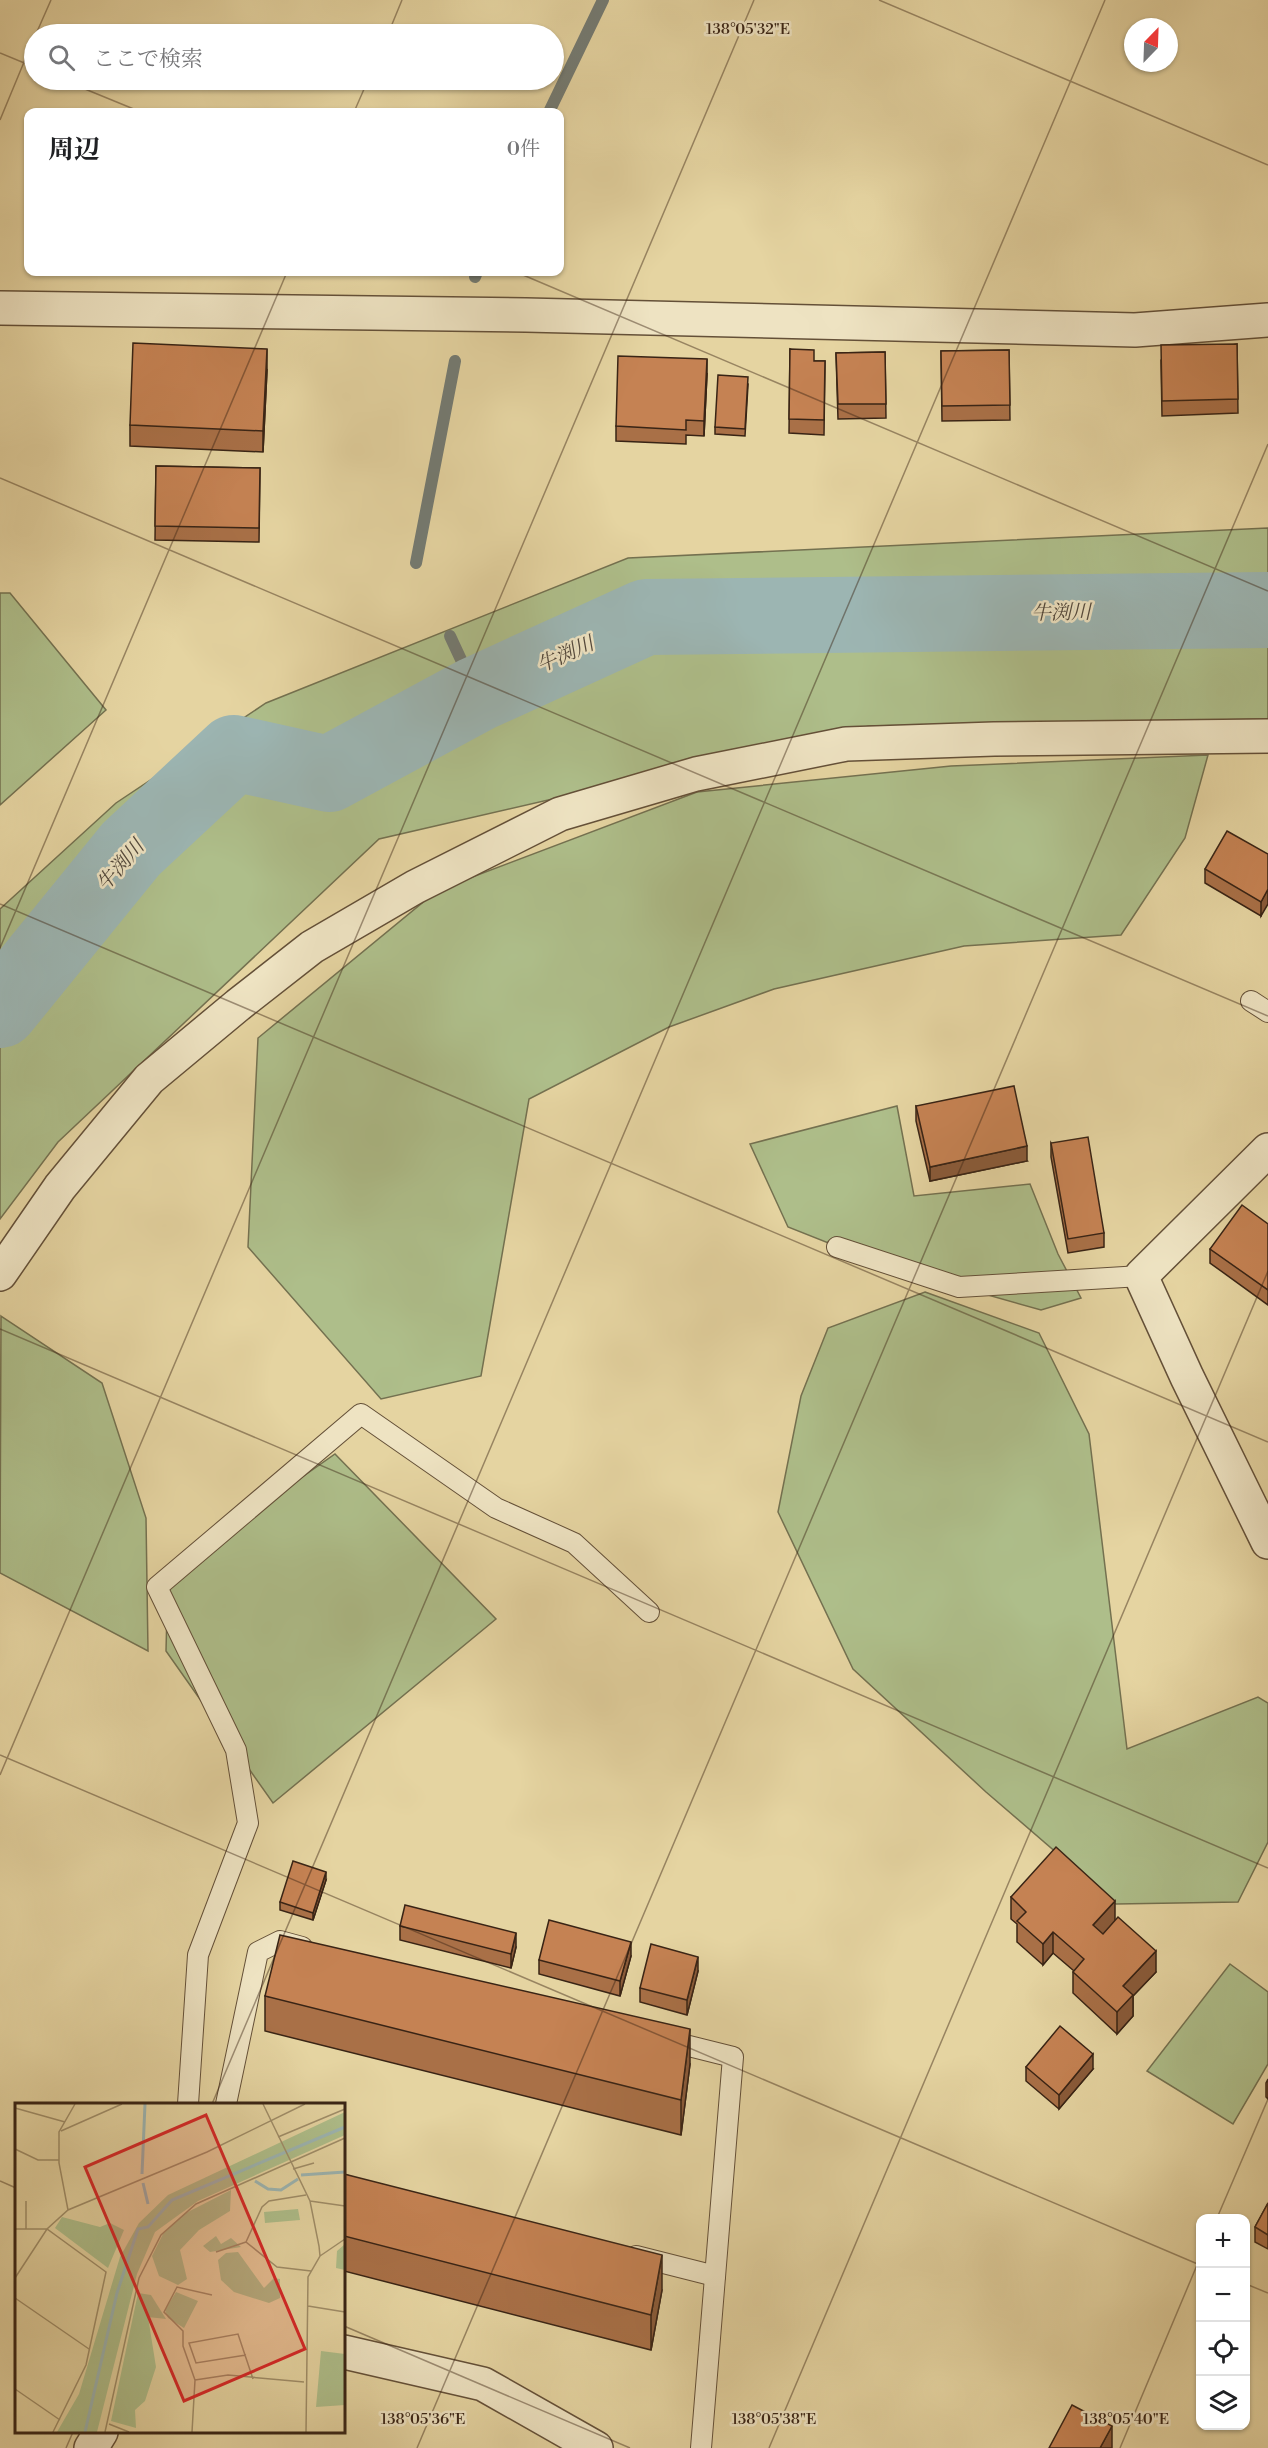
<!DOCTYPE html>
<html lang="ja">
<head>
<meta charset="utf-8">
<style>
	:root { --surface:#fff; --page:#f2f2f2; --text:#202124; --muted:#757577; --line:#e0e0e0 }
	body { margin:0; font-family:"Libre Bodoni","Noto Serif JP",serif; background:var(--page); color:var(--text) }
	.controls { position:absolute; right:18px; bottom:18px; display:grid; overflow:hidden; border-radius:12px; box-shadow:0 2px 4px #0004 }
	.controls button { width:54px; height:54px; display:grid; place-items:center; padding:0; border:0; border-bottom:2px solid var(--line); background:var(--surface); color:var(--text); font:30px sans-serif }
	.compass { position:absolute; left:1124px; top:18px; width:54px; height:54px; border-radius:50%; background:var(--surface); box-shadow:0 2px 4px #0004; rotate:23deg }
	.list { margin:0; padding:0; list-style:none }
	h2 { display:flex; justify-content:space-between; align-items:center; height:78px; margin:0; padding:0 24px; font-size:26px }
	h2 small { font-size:20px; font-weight:400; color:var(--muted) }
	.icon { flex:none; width:33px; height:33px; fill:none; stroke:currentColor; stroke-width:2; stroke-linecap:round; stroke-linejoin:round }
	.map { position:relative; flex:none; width:1268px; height:2448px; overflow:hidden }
	.search { position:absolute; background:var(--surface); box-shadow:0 2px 4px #0004; left:24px; top:24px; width:540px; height:66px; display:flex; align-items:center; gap:15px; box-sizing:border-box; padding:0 21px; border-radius:33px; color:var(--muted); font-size:22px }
	.panel { position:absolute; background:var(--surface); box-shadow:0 2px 4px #0004; left:24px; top:108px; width:540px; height:168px; border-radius:12px }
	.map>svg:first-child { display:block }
	.green { fill:#aebe8a; stroke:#747150; stroke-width:1.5 }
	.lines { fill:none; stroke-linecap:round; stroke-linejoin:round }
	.stream { stroke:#747b73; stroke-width:12 }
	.river { stroke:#9cb5b2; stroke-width:76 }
	.service-casing { stroke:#645038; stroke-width:22 }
	.minor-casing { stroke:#645038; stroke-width:36 }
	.tertiary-casing { stroke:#645038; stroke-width:36 }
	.service { stroke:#eee3c2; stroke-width:20 }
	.minor { stroke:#eee3c2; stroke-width:33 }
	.tertiary { stroke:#eee3c2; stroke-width:33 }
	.wall { fill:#a97047; stroke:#392415; stroke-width:1.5 }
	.shaded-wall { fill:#8a5b3a; stroke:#392415; stroke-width:1.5 }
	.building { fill:#c58253; stroke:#392415; stroke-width:1.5 }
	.ticks { fill:none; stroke:#392415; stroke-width:1.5; stroke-opacity:0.45 }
	.labels { text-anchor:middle; stroke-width:5; stroke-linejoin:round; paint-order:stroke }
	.water-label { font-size:20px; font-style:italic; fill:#52483c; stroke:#eee3c2 }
	.inset-river { fill:none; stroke:#9cb5b2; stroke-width:3 }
	.inset-road { fill:none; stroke:#a08e69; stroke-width:1.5 }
	.view { fill:#d62828; fill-opacity:0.15; stroke:#d62828; stroke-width:3 }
	.inset-edge { fill:none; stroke:#392415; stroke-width:3 }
	.ticks-label { font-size:15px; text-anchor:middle; fill:#392415; stroke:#eee3c2; stroke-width:5; stroke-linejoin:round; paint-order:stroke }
</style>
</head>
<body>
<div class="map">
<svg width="1268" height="2448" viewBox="0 0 1268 2448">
	<rect width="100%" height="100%" fill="#e5d4a1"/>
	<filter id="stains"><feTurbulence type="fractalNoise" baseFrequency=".00333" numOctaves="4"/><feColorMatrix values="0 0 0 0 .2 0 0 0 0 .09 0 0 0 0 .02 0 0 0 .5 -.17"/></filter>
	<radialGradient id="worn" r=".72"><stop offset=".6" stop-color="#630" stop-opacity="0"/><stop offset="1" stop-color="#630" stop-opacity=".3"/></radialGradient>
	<g class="green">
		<path d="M 1268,528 L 1268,719 L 869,726 L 379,839 L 58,1142 L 0,1219 L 0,909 L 116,803 L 266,703 L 628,558 Z"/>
		<path d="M 0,593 L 10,593 L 106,710 L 0,805 Z"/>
		<path d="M 1208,755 L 1185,838 L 1121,935 L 964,946 L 774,989 L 669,1027 L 529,1099 L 481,1376 L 381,1399 L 248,1247 L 258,1038 L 438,890 L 697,792 L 951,766 Z"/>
		<path d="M 897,1106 L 914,1196 L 1030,1184 L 1058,1254 L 1081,1298 L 1041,1310 L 889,1267 L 788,1227 L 750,1144 Z"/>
		<path d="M 925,1292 L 1039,1333 L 1089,1434 L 1127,1749 L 1258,1697 L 1268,1703 L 1268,1842 L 1238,1902 L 1116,1904 L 986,1792 L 853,1669 L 778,1512 L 801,1396 L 828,1328 Z"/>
		<path d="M 1,1316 L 102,1383 L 146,1518 L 148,1651 L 0,1573 Z"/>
		<path d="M 335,1454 L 496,1619 L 273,1803 L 166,1651 L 168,1571 Z"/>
		<path d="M 1230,1964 L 1268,1992 L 1268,2064 L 1233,2124 L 1147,2071 Z"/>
	</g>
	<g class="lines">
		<g class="stream">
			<path d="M 549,112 L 603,0"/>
			<path d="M 475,277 L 477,272"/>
			<path d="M 416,563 L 455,361"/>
			<path d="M 450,636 L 477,694"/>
		</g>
		<path class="river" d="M 0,1010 L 131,849 L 234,753 L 329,774 L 477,694 L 646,617 L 1268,610"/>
		<defs>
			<g id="service">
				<path d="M 1251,1001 L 1268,1012"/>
				<path d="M 837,1247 L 959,1287 L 1141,1276"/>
				<path d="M 665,2040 L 733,2057 L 701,2448"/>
				<path d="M 188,2104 L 198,1955 L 248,1823 L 236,1750 L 157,1587 L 361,1414 L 496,1508 L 574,1543 L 649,1612"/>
				<path d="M 226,2104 L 258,1952 L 280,1941 L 302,1947"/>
				<path d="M 636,2256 L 715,2276"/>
			</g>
			<g id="minor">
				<path d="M 1268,1150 L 1141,1276 L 1187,1377 L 1268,1542"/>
				<path d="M 0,1274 L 60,1187 L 149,1079 L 238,1005 L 312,947 L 415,887 L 560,814 L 696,774 L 846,744 L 994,739 L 1268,736"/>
				<path d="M 344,2352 L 483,2384 L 596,2448"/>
				<path d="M 91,2448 L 101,2432"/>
			</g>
			<path id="tertiary" d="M 0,308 L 526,315 L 1135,330 L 1268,320"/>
		</defs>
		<use href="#service" class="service-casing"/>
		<use href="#minor" class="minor-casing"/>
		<use href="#tertiary" class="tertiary-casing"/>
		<use href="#service" class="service"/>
		<use href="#minor" class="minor"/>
		<use href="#tertiary" class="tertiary"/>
	</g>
	<g class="wall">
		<path d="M 1237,344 L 1238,413 L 1162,416 L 1161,360 Z"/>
		<path d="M 790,349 L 814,361 L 825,361 L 824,435 L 789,433 Z"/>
		<path d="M 1009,350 L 1010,420 L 942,421 L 941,351 Z"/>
		<path d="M 885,352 L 886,418 L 838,419 L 836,353 Z"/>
		<path d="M 267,370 L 263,452 L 130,446 L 130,425 Z"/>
		<path d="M 707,374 L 704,436 L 686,435 L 686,444 L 616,441 L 616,426 Z"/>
		<path d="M 748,385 L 745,436 L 715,434 L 715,427 Z"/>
		<path d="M 156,466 L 260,468 L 259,542 L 155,540 Z"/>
		<path d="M 1268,854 L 1261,916 L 1205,883 L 1205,869 Z"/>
		<path d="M 916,1106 L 1027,1161 L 930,1181 L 916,1121 Z"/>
		<path d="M 1051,1143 L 1104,1233 L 1104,1247 L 1068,1253 L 1051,1157 Z"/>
		<path d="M 1268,1224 L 1268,1305 L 1210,1263 L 1210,1249 Z"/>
		<path d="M 326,1880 L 313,1920 L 280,1910 L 280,1902 Z"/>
		<path d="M 1011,1897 L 1115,1920 L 1156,1972 L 1133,1996 L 1133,2016 L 1117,2034 L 1073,1993 L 1073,1972 L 1074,1971 L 1053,1953 L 1043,1965 L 1017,1942 L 1017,1924 L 1011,1919 Z"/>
		<path d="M 400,1926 L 516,1947 L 511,1968 L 400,1940 Z"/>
		<path d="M 631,1956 L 620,1996 L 539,1974 L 539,1960 Z"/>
		<path d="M 698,1971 L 687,2015 L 640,2002 L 640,1988 Z"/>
		<path d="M 265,1996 L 690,2064 L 681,2135 L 265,2031 Z"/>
		<path d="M 1026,2067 L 1093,2069 L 1059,2109 L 1026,2081 Z"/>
		<path d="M 1268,2079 L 1268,2099 L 1266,2097 L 1266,2083 Z"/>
		<path d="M 344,2174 L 662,2290 L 651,2350 L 344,2271 Z"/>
		<path d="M 1268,2203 L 1268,2249 L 1255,2242 L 1255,2227 Z"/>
	</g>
	<g class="shaded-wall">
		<path d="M 267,349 L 267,370 L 263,452 L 263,431 Z"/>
		<path d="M 707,359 L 707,374 L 704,436 L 704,421 Z"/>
		<path d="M 1268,889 L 1268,904 L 1261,916 L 1261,902 Z"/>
		<path d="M 1027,1146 L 1027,1161 L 930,1181 L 930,1167 Z"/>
		<path d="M 326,1872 L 326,1880 L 313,1920 L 313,1913 Z"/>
		<path d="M 1115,1901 L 1115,1922 L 1093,1946 L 1093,1925 Z"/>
		<path d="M 1053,1932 L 1053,1953 L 1043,1965 L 1043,1944 Z"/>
		<path d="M 516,1933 L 516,1947 L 511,1968 L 511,1954 Z"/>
		<path d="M 631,1942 L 631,1956 L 620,1996 L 620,1981 Z"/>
		<path d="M 1156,1951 L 1156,1972 L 1133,1996 L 1133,2016 L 1117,2034 L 1117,2012 L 1123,1986 Z"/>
		<path d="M 698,1957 L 698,1971 L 687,2015 L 687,2000 Z"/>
		<path d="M 690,2029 L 690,2064 L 681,2135 L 681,2100 Z"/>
		<path d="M 1093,2054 L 1093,2069 L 1059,2109 L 1059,2095 Z"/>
		<path d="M 662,2255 L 662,2290 L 651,2350 L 651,2315 Z"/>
		<path d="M 1112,2426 L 1112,2448 L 1100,2448 Z"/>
	</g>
	<g class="building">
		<path d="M 133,343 L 267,349 L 263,431 L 130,425 Z"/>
		<path d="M 1237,344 L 1238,399 L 1162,401 L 1161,345 Z"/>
		<path d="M 790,349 L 814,350 L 814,361 L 825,361 L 824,420 L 789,419 Z"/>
		<path d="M 1009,350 L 1010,405 L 942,406 L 941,351 Z"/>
		<path d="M 885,352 L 886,404 L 838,404 L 836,353 Z"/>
		<path d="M 618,356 L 707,359 L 704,421 L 686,420 L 686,430 L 616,426 Z"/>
		<path d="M 718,375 L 748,377 L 745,429 L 715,427 Z"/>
		<path d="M 156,466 L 260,468 L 259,528 L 155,526 Z"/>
		<path d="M 1227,831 L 1268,854 L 1268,889 L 1261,902 L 1205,869 Z"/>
		<path d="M 1014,1086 L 1027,1146 L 930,1167 L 916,1106 Z"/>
		<path d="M 1088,1137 L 1104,1233 L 1068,1239 L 1051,1143 Z"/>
		<path d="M 1242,1205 L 1268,1224 L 1268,1290 L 1210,1249 Z"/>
		<path d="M 1056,1847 L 1115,1901 L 1093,1925 L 1103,1934 L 1118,1917 L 1156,1951 L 1123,1986 L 1133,1995 L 1117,2012 L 1073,1972 L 1084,1959 L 1053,1932 L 1043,1944 L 1017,1921 L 1026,1912 L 1011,1897 Z"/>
		<path d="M 293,1861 L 326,1872 L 313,1913 L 280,1902 Z"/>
		<path d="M 405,1905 L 516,1933 L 511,1954 L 400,1926 Z"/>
		<path d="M 549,1920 L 631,1942 L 620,1981 L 539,1960 Z"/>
		<path d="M 280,1935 L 690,2029 L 681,2100 L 265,1996 Z"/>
		<path d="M 651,1944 L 698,1957 L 687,2000 L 640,1988 Z"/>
		<path d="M 1060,2026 L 1093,2054 L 1059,2095 L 1026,2067 Z"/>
		<path d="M 344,2174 L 662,2255 L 651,2315 L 344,2236 Z"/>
		<path d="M 1268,2203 L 1268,2235 L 1255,2227 Z"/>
		<path d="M 1072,2405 L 1112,2426 L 1100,2448 L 1049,2448 Z"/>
	</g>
	<path class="ticks" d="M 879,0 L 1268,165M 36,34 L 51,0M 388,34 L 402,0M 0,53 L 34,67M 63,80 L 141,112M 354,112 L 368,80M 0,120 L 34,38M 516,272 L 1268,591M 0,478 L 1268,1016M 0,904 L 1268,1442M 0,948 L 287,272M 0,1329 L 1268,1868M 0,1755 L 1200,2265M 0,1775 L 754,0M 212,2104 L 1105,0M 0,2181 L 16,2188M 1217,2218 L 1268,2099M 1246,2284 L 1268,2293M 344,2326 L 630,2448M 66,2448 L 73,2432M 417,2448 L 1268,444M 769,2448 L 1268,1271M 1120,2448 L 1200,2258"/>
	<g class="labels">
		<g class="water-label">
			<text transform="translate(1061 612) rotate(-1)" y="7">牛渕川</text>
			<text transform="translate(565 654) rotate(-24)" y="7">牛渕川</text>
			<text transform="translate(120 865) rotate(-49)" y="7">牛渕川</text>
		</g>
	</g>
	<g transform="translate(15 2103)">
		<rect width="330" height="330" fill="#e5d4a1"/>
		<path d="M 330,9 L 330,32 L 183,98 L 140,129 L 122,171 L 82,329 L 42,329 L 64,291 L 105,154 L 124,120 L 153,92 ZM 216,87 L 215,108 L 184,127 L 165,147 L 172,176 L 163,182 L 144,173 L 137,153 L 148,131 L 169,111 ZM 283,106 L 285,117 L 250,120 L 249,109 ZM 47,114 L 85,124 L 95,120 L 109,127 L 93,165 L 40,125 ZM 201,133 L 206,141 L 216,135 L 226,144 L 195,149 L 188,143 ZM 330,141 L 330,167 L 321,165 L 322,148 ZM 223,149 L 249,185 L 259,175 L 265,176 L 265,195 L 254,200 L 219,189 L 206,177 L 203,157 L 211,150 ZM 161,189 L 183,198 L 169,225 L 153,215 L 150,207 ZM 123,190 L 136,192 L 151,216 L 133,214 L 141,264 L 130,298 L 120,307 L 121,325 L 96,318 ZM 306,248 L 330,251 L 330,302 L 301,304 Z" fill="#aebe8a"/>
		<path class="inset-river" d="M 127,71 L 130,1M 286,72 L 330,69M 240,78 L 253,86 L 266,87 L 283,76M 128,80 L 133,101M 70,329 L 102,190 L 123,126 L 133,124 L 157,97 L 330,24"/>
		<path class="inset-road" d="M 248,1 L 295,98 L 304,143 L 305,153 L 293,174 L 291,329M 0,5 L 50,19M 46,28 L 107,1M 263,34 L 330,6M 0,46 L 23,57 L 44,57M 278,66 L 299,60M 291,92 L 254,98 L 247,104 L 231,139 L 262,164 L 296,168M 295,98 L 330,103M 53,107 L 44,60 L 44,29 L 60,1M 0,126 L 32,126 L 91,169 L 71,262 L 38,329M 11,126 L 11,98M 201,149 L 231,139M 305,153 L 330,136M 0,175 L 32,126 L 53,107 L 192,49 L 290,1M 0,195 L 74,246M 293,203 L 330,209M 231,252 L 181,260 L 174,240 L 223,231 L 238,276M 180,277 L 213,272 L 289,279M 0,286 L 45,317M 94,321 L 114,329M 90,329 L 124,175 L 146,132 L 181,101 L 330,35M 177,329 L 180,277 L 168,243 L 168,228 L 149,209 L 162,184 L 197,192"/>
		<path class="view" d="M 191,12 L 290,246 L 169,298 L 70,64 Z"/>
		<rect width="330" height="330" class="inset-edge"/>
	</g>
	<g class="ticks-label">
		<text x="748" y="34">138°05'32"E</text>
		<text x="423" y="2424">138°05'36"E</text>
		<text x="774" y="2424">138°05'38"E</text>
		<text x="1126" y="2424">138°05'40"E</text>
	</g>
	<rect width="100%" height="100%" filter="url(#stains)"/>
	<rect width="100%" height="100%" fill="url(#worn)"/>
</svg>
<div class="controls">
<button>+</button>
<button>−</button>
<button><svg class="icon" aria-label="locate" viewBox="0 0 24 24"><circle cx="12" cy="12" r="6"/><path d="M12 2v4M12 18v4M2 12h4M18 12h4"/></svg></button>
<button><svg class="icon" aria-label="layers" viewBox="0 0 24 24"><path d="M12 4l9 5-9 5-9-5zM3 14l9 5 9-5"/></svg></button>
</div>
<svg class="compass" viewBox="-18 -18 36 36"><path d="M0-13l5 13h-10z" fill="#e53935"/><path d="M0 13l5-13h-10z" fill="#757577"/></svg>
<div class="search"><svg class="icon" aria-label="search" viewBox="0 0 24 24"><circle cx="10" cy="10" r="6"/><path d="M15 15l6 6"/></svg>ここで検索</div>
<section class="panel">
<h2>周辺<small>0件</small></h2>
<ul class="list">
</ul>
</section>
</div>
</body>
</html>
